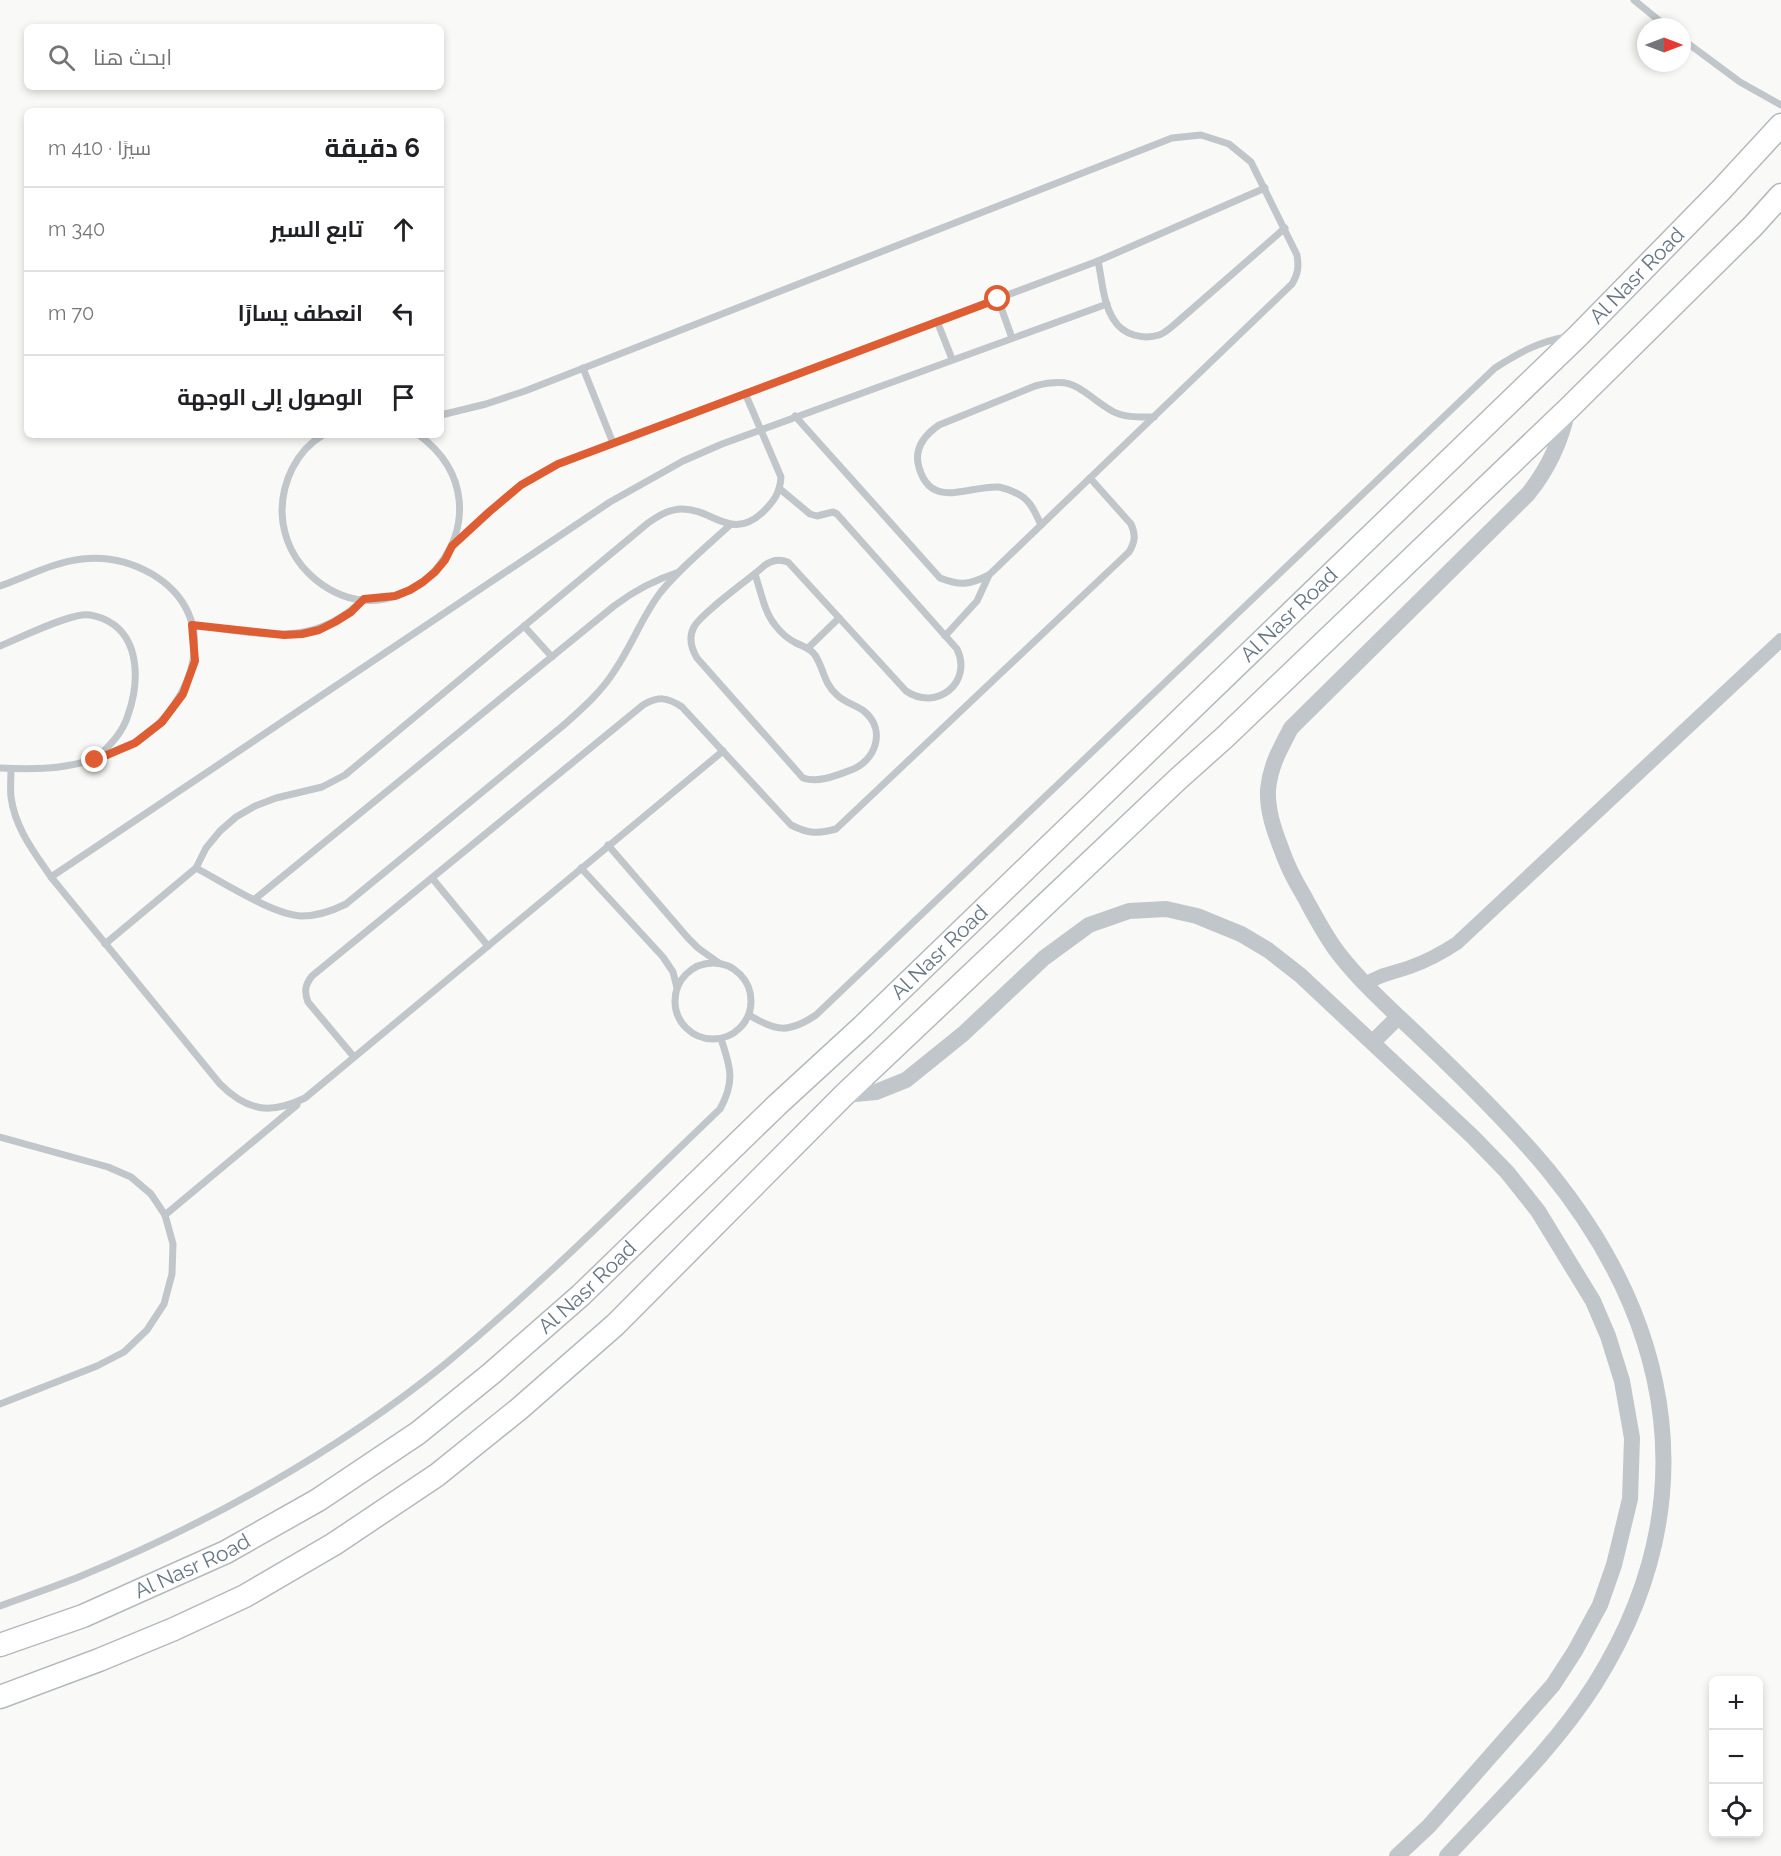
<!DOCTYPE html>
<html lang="ar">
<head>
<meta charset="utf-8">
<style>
	:root { --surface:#fff; --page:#f6f6f6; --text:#202124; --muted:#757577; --line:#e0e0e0 }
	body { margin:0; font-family:Raleway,Cairo,sans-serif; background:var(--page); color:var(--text); direction:rtl }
	.controls { position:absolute; right:18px; bottom:18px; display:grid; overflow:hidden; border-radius:9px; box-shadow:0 3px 9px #0003 }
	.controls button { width:54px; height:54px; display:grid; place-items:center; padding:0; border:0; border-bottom:2px solid var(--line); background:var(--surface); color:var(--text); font:30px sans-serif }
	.compass { position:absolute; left:1637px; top:18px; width:54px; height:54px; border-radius:50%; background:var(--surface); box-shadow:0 3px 9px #0003; rotate:90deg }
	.stop { position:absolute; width:18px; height:18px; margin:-14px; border:4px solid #df5d32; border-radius:50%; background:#fff }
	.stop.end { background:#df5d32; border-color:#fff; box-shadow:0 2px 6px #0008 }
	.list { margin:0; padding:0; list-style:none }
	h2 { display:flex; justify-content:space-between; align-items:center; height:78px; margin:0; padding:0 24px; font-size:26px }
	h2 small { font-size:20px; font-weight:400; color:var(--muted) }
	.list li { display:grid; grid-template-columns:39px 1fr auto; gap:18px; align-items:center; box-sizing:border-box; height:84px; padding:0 24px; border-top:2px solid var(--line) }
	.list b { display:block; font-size:22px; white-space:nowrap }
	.list em { font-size:20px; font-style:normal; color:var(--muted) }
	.icon { flex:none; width:33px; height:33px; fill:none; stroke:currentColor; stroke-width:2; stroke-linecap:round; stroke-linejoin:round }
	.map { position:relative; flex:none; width:1781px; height:1856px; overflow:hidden; direction:ltr }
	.search { position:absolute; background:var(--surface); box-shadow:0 3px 9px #0003; left:24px; top:24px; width:420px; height:66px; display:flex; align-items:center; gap:15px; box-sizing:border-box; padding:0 21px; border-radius:9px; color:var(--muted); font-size:22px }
	.panel { position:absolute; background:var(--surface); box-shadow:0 3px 9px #0003; left:24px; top:108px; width:420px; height:330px; border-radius:9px; direction:rtl }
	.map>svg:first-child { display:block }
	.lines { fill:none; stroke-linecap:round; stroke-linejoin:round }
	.trunk-casing { stroke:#b4b9bd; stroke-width:25 }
	.service { stroke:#c1c6ca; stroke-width:7 }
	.minor { stroke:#c1c6ca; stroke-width:14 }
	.tertiary { stroke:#c1c6ca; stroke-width:16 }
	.trunk { stroke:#fff; stroke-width:22 }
	.route { stroke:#df5d32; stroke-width:8 }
	.labels { text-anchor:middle; stroke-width:6; stroke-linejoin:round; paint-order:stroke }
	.street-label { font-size:21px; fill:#657582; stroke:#fff }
</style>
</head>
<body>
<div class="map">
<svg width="1781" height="1856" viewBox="0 0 1781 1856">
	<rect width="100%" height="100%" fill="#f9faf7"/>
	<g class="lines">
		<defs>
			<g id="trunk">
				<path id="s1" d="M 0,1645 L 83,1616 L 226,1552 L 318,1500 L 418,1433 L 492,1373 L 581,1295 L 777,1105 L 863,1026 L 1579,335 L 1721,190 L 1781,125"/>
				<path d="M 0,1697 L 99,1660 L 174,1629 L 245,1596 L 334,1544 L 437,1475 L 519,1409 L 615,1325 L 844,1095 L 1178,779 L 1225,737 L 1568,409 L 1753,226 L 1781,195"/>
			</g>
		</defs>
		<use href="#trunk" class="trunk-casing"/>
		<g class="service">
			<path d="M 1634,0 L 1667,27"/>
			<path d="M 1682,39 L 1740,82 L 1781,105"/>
			<path d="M 1098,261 C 1102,279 1103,304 1114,320 C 1123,335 1143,340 1159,335 C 1165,333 1170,328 1175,324 L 1285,228"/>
			<path d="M 998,299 L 1012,338"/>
			<path d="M 937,321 L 952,359"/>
			<path d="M 583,368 L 613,443"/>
			<path d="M 441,415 L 486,404 L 525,391 L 1172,138 L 1201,135 L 1229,144 L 1251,162 L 1297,255 C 1299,267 1298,274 1292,284 L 989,575 C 969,585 961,586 940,578 L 795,416"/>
			<path d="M 323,435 C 296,451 282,482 282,512 C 283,539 295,563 316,580 C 407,653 522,512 419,435"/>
			<path d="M 1041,525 C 1035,512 1030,499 1016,493 C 1012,491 1004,488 999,487 C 969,485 928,512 918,463 C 915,446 926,434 939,425 L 1035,386 C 1079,375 1079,392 1112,411 C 1125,418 1140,417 1154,417"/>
			<path d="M 452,546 L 489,512 L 521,485 L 558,464 L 1098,261 L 1265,188"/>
			<path d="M 755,574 C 761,592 764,611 775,625 C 781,633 788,639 796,643 C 804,647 810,648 815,655 C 824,669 824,684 837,695 C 845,703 857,705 865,712 C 886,730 876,761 851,770 C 835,776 819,783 803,778 L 697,658 C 691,648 688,638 694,627 C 701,613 750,579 765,565 C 773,560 779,559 788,562 L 906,691 C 937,712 973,682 957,649 L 837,514 L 833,512 L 817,516 L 810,514 L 780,489"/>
			<path d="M 0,586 C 26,577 54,562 82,559 C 107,556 131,562 152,574 C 224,617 195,702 137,742 C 130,746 123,748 116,751 C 75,769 43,770 0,768"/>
			<path d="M 192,625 C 260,632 310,651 364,599"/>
			<path d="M 524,626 L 552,657"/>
			<path d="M 945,636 L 977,601 L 989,575"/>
			<path d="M 0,646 C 22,637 60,618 82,615 C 90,614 101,617 108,621 C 141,639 139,684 128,715 C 123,732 111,744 99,756"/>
			<path d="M 808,648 L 839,618"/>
			<path d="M 11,769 C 11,778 10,788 11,797 C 15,828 34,852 51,877 L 220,1084 C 247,1111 270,1115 305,1098 L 723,751"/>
			<path d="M 608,845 L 688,938 L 698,948 L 719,963"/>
			<path d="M 196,868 C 223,882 273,915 302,916 C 318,916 332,911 346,904 L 565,724 C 584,707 602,691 615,670 C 632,645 642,617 660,593 C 680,568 706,547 730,525"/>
			<path d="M 581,868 L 663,957 L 673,972 L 677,988"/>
			<path d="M 51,877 L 610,502 L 683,461 L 722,444 L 1107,304"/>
			<path d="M 432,878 L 488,946"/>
			<path d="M 255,899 L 614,606 C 635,590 654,580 679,572"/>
			<path d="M 105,944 L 196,868 L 206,848 L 220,831 L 236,817 L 255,806 L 276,798 L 322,787 L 345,775 L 648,523 C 658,516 669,509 682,509 C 714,509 731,542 763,512 C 774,501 780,493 781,477 L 745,393"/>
			<circle cx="713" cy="1001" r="38"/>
			<path d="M 749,1015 C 777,1032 789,1033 816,1015 L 1495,368 C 1518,353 1540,341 1567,337"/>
			<path d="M 354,1057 L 308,1002 C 304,991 305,985 312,976 L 643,705 C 658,696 667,697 682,707 L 791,825 C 809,834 817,834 836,829 L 1129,552 C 1135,542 1136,535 1131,524 L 1090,478"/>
			<path d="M 0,1137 L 108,1167 L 131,1177 L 151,1194 L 165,1215 L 173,1244 L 172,1274 L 164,1304 L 147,1330 L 124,1352 L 97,1366 L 0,1404"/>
			<path d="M 165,1215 L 297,1105"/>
			<path d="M 0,1606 C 27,1596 54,1587 81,1576 C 207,1524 338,1451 444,1365 C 541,1285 629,1196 720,1109 C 735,1082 731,1068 721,1039"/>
		</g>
		<path class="minor" d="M 1366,984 C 1380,974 1394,973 1410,967 C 1427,961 1442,953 1457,943 L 1781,640"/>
		<g class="tertiary">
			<path d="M 1373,1042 L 1398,1017"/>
			<path d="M 844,1095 L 876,1092 L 906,1080 L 963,1034 L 1044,958 L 1089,925 L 1129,911 L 1166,909 L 1197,916 L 1241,934 L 1268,950 L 1300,975 L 1472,1136 L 1507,1172 L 1538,1211 L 1593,1301 L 1608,1336 L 1622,1381 L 1632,1438 L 1630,1499 L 1614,1565 L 1600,1605 L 1575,1651 L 1553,1685 L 1429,1826 L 1397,1856"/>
			<path d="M 1447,1856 C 1498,1801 1555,1747 1595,1684 C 1706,1507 1676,1327 1548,1170 C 1510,1124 1466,1081 1423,1040 C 1394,1012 1363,985 1339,954 C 1325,936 1315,916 1304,896 C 1295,881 1287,866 1281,848 C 1274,830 1267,810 1268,790 C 1270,766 1280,749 1291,728 L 1528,494 C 1549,468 1561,442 1568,409"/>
		</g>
		<use href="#trunk" class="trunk"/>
	</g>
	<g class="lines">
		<path class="route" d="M 95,760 L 135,743 L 162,722 L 183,694 L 195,661 L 192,625 L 284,635 L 302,634 L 319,630 L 335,622 L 351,612 L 364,599 L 395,596 L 410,590 L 423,582 L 435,572 L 445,560 L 452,546 L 489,512 L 521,485 L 558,464 L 998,299"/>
	</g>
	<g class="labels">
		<g class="street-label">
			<text dy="7" stroke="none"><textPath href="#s1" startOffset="2152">Al Nasr Road</textPath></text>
			<text dy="7" stroke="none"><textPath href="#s1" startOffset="1666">Al Nasr Road</textPath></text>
			<text dy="7" stroke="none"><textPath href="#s1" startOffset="1180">Al Nasr Road</textPath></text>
			<text dy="7" stroke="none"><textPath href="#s1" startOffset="694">Al Nasr Road</textPath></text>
			<text dy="7" stroke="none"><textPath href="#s1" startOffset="208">Al Nasr Road</textPath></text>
		</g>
	</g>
</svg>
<div class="controls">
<button>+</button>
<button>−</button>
<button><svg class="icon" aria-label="locate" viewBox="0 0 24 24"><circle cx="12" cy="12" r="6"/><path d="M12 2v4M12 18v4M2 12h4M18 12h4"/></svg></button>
</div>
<svg class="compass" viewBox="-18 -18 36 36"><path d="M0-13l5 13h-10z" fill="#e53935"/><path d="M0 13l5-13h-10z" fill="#757577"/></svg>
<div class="stop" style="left:998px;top:299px"></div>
<div class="stop end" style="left:95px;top:760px"></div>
<div class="search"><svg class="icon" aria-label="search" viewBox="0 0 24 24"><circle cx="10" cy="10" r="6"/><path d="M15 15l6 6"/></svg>ابحث هنا</div>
<section class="panel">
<h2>6 دقيقة<small>سيرًا · 410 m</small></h2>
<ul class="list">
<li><svg class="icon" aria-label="ahead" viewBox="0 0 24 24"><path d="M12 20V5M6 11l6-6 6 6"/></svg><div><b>تابع السير</b></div><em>340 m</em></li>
<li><svg class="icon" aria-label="left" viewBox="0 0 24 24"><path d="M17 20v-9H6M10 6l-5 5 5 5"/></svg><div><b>انعطف يسارًا</b></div><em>70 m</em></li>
<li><svg class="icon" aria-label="arrive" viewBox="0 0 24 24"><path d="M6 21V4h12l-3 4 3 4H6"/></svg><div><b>الوصول إلى الوجهة</b></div></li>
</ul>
</section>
</div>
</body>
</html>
